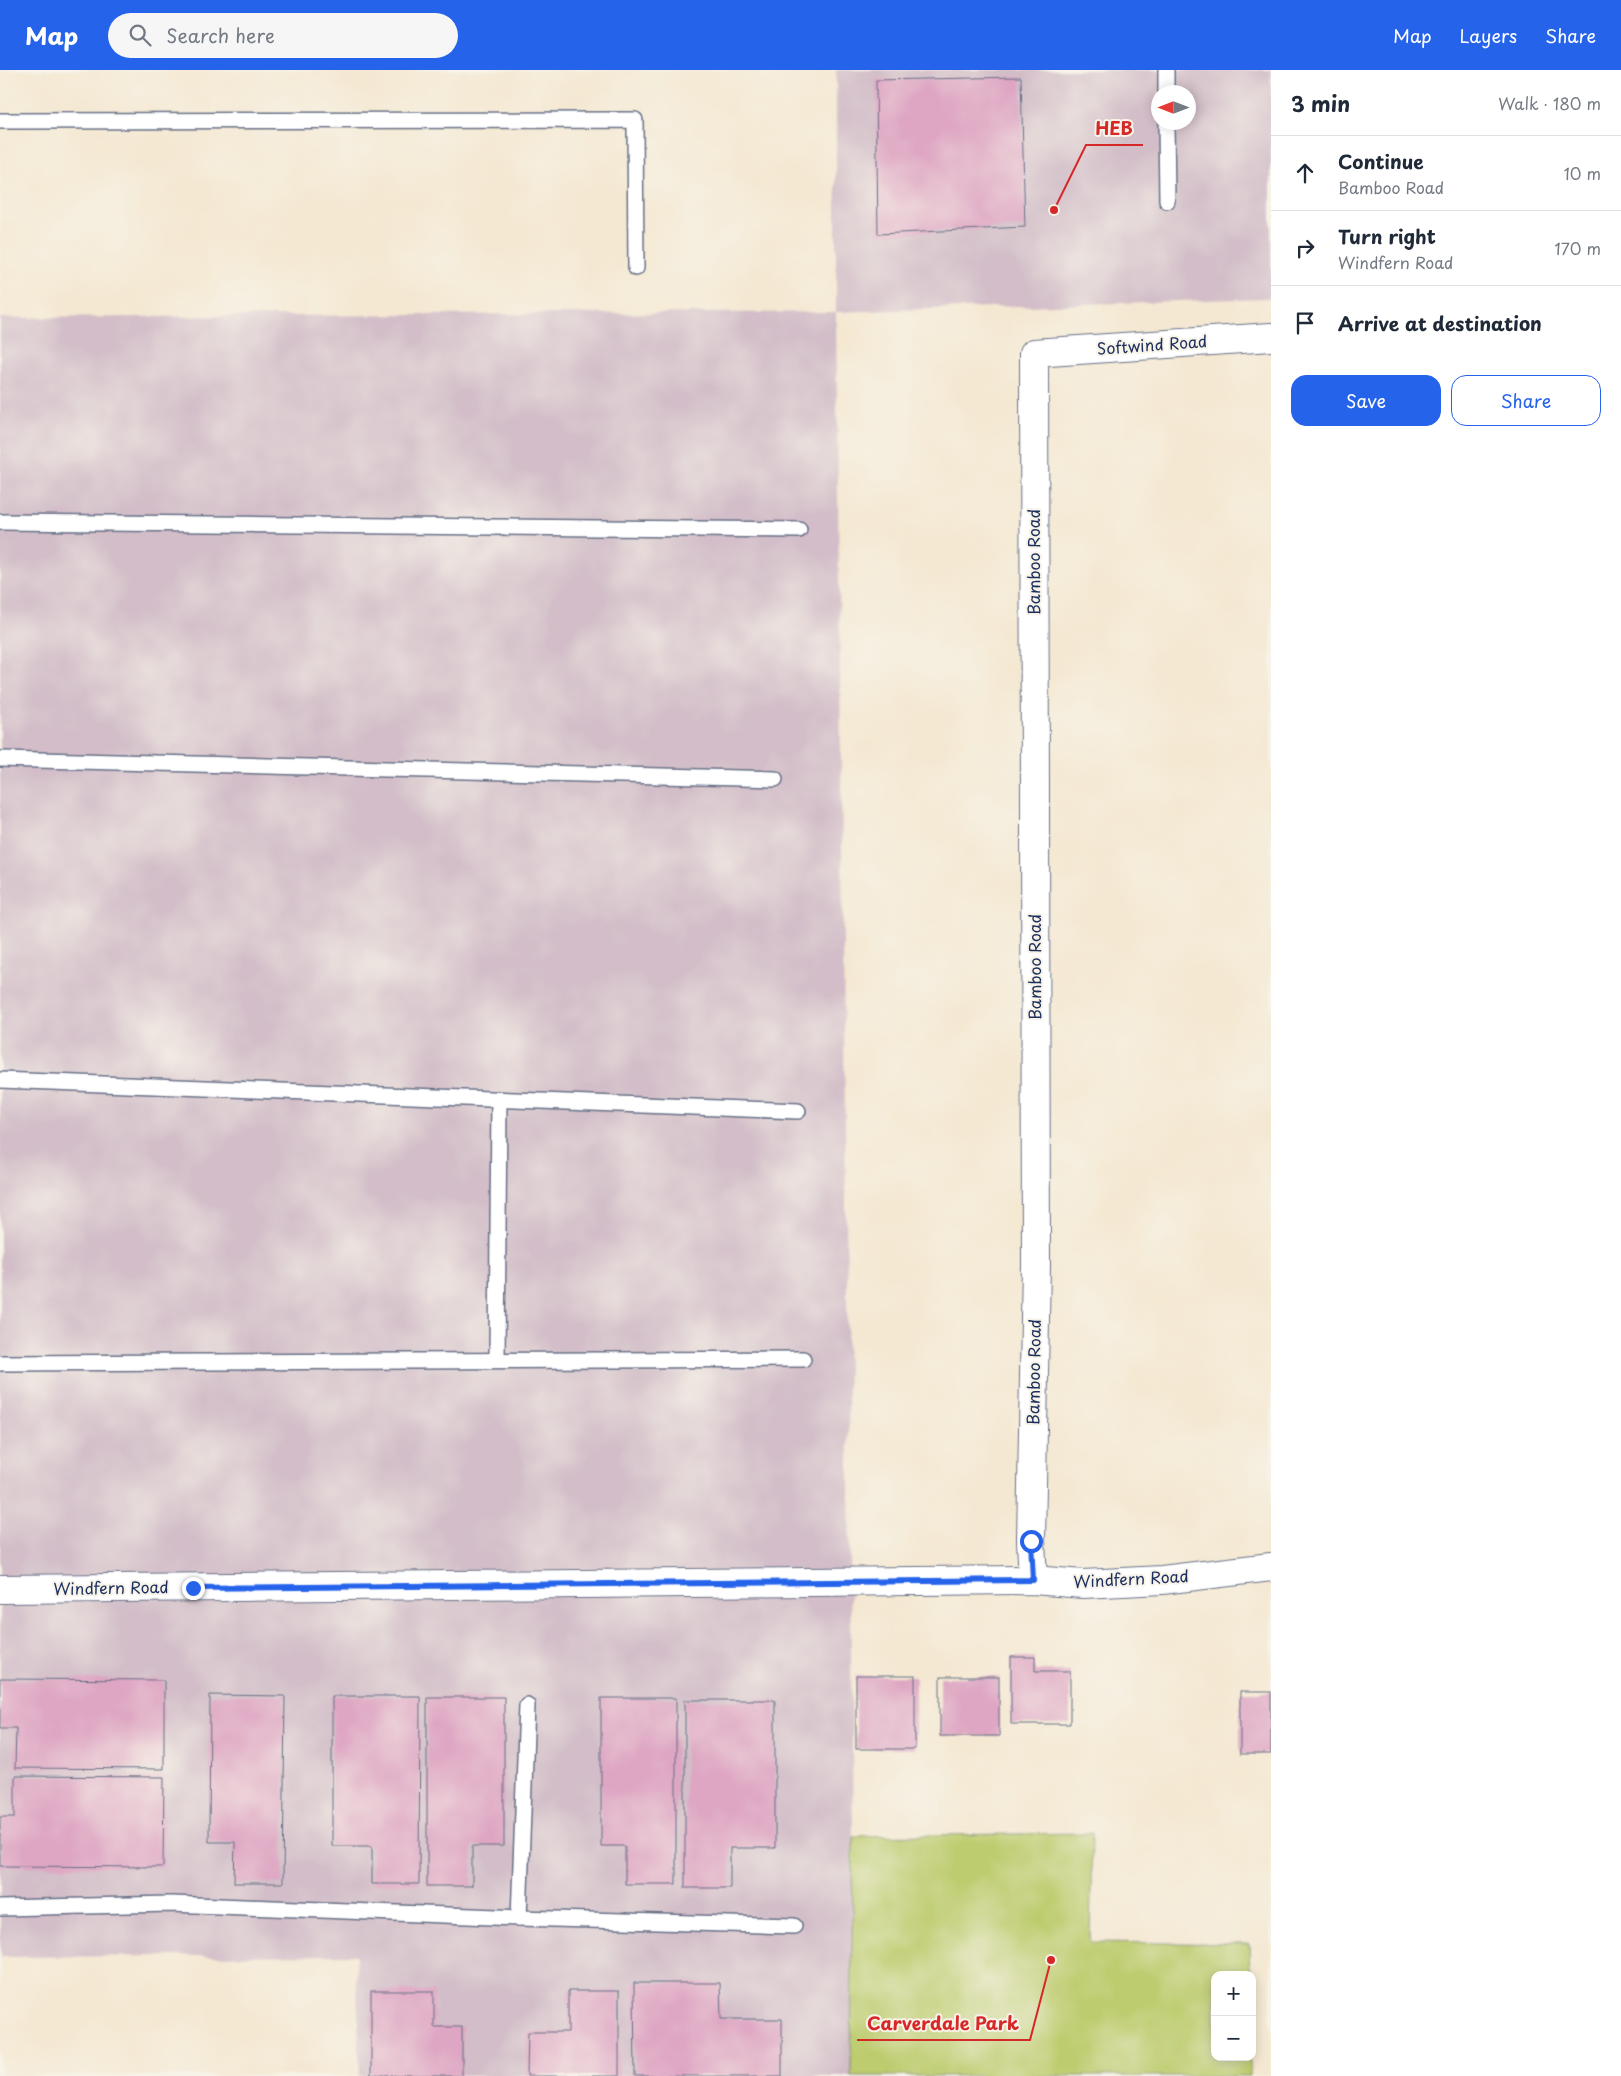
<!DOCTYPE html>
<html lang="en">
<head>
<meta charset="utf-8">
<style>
	:root { --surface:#fff; --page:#f6f6f7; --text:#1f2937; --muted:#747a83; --line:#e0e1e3; --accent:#2563eb }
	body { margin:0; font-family:"Playpen Sans",sans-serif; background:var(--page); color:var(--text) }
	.controls { position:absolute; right:15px; bottom:15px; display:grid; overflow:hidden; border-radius:10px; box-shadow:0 2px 12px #0003 }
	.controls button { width:45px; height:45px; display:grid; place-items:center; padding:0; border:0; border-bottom:1px solid var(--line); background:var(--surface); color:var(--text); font:25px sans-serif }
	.compass { position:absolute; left:1151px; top:15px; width:45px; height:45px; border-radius:50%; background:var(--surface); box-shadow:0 2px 12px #0003; rotate:270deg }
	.stop { position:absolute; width:15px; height:15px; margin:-11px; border:4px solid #2563eb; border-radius:50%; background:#fff }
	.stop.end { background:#2563eb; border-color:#fff; box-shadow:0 1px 5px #0008 }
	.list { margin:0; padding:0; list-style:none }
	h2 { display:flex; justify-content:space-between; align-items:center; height:65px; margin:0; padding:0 20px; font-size:21px }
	h2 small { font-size:16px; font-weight:400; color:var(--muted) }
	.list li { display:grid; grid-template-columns:32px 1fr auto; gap:15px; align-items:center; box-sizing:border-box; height:75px; padding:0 20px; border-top:1px solid var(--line) }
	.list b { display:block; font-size:19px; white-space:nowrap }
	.list p { margin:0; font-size:16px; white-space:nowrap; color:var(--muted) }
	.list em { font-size:16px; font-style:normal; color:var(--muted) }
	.actions { display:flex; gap:10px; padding:15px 20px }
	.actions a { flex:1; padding:11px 0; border:1px solid var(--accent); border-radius:15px; text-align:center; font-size:18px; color:var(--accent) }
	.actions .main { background:var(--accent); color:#fff }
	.icon { flex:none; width:28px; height:28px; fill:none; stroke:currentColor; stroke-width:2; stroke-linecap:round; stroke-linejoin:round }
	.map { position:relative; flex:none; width:1271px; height:2006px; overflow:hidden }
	header { display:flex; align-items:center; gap:30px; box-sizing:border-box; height:70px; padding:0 25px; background:var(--accent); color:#fff }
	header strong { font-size:24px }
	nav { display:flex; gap:28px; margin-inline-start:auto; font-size:18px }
	.search { width:350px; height:45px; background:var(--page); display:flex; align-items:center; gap:12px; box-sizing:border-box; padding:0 18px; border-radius:28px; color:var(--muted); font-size:19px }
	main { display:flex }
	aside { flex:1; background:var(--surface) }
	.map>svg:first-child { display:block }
	.industrial { fill:#d2bdc8; fill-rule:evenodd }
	.green { fill:#bdcc6e; stroke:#6c7e66 }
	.building { fill:#dea6c3 }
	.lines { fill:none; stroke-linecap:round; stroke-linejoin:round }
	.service-casing { stroke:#677087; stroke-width:18 }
	.minor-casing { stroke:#677087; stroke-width:30 }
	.tertiary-casing { stroke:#677087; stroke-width:30 }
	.service { stroke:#fff; stroke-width:15 }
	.minor { stroke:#fff; stroke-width:28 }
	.tertiary { stroke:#fff; stroke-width:28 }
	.route { stroke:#2563eb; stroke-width:6 }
	.labels { text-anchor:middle; stroke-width:4; stroke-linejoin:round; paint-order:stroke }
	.street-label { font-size:16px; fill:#1b2f5e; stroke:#f7f3e8 }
	.leader { fill:none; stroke:#d62828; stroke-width:2 }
	.callout-dot { fill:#d62828; stroke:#f7f3e8; stroke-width:2 }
	.callout-label { font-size:18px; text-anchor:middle; font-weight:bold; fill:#d62828; stroke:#f7f3e8; stroke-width:4; stroke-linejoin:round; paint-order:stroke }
</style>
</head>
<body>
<header>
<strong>Map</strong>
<div class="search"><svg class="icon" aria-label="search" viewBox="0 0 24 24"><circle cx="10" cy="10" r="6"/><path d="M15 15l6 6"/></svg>Search here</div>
<nav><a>Map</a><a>Layers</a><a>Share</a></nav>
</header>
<main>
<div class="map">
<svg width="1271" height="2006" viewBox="0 0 1271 2006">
	<rect width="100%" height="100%" fill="#f7f3e8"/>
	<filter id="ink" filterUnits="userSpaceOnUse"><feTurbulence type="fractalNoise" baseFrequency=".02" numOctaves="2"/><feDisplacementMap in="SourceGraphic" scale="10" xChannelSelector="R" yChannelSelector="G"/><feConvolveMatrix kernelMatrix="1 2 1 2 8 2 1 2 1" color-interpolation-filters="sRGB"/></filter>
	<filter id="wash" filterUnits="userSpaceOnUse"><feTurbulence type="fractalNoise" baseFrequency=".0096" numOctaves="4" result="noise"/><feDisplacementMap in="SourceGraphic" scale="20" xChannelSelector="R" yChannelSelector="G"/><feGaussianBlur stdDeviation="1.12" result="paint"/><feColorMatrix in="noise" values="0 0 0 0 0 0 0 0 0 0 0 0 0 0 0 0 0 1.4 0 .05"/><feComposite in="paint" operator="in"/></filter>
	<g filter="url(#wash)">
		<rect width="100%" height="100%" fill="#f4e8d2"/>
		<path class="industrial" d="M 836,0 L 1271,0 L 1271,228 L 836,242 L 853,1766 L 851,2006 L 360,2006 L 356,1885 L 0,1887 L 0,248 L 836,242 ZM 1158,22 L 1188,22 L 1188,52 L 1158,52 Z"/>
		<path class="green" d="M 1092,1763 L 1090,1872 L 1249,1874 L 1250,1905 L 1215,1905 L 1215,1987 L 1250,1987 L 1250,2006 L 851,2006 L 853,1766 Z"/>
		<g id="blocks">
			<g class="building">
				<path d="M 1021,7 L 1025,157 L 878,164 L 876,10 Z"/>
				<path d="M 1011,1587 L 1035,1587 L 1035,1601 L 1070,1601 L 1070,1654 L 1011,1654 Z"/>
				<rect x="856" y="1606" width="59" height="73"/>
				<rect x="940" y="1607" width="59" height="59"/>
				<path d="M 0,1609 L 164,1610 L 164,1699 L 15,1698 L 16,1658 L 0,1658 Z"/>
				<rect x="1240" y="1622" width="31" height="62"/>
				<path d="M 210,1625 L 285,1626 L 283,1813 L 234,1813 L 235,1772 L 209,1772 Z"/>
				<path d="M 332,1626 L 420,1626 L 419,1814 L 372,1814 L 372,1776 L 332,1776 Z"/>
				<path d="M 427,1627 L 504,1627 L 504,1776 L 472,1776 L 472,1816 L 427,1816 Z"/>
				<path d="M 601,1628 L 676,1628 L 676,1814 L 625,1814 L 625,1776 L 601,1776 Z"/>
				<path d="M 685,1630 L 775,1630 L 775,1778 L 730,1778 L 730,1818 L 685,1818 Z"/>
				<path d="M 15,1706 L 164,1707 L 163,1797 L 0,1796 L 0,1747 L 15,1747 Z"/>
				<path d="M 634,1913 L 720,1913 L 721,1949 L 782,1949 L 782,2006 L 635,2006 Z"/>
				<path d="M 371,1921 L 434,1921 L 434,1957 L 462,1957 L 462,2006 L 371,2006 Z"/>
				<path d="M 568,1921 L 619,1921 L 619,2006 L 527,2006 L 528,1962 L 568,1962 Z"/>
			</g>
		</g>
	</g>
	<g filter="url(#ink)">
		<use href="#blocks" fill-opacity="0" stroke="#677087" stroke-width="1"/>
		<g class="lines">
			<defs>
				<g id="service">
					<path d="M 1166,0 L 1166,22"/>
					<path d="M 0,51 L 635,50 L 636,198"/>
					<path d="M 1166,52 L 1167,131"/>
					<path d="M 0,452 L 799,460"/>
					<path d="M 0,689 L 775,709"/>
					<path d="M 0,1010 L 798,1041"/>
					<path d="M 497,1290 L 499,1029"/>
					<path d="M 0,1293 L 803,1289"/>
					<path d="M 0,1838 L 171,1834 L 519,1848 L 794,1856"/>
					<path d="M 519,1848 L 527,1635"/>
				</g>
				<path id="minor" d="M 1033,1510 L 1031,1471 L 1036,1194 L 1034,283 L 1271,267"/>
				<path id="tertiary" d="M 0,1519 L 1033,1510 L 1083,1514 L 1162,1510 L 1271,1497"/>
			</defs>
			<use href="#service" class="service-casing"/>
			<use href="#minor" class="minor-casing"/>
			<use href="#tertiary" class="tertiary-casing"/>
			<use href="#service" class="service"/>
			<use href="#minor" class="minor"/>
			<use href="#tertiary" class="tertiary"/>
		</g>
	</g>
	<g class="lines" filter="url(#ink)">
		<path class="route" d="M 193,1518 L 1033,1510 L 1031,1471"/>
	</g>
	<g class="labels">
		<g class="street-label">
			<text transform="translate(1152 275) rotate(-4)" y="6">Softwind Road</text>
			<text transform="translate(1034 492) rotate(-90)" y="6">Bamboo Road</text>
			<text transform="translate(1035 897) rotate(-90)" y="6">Bamboo Road</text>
			<text transform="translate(1034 1302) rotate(-89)" y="6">Bamboo Road</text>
			<text transform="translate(1131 1509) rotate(-3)" y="6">Windfern Road</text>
			<text transform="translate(111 1518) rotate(-1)" y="6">Windfern Road</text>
		</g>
	</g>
	<path class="leader" d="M1054 140L1086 75H1143M1051 1890L1030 1970H857"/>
	<g class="callout-dot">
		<circle cx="1054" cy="140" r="5"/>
		<circle cx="1051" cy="1890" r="5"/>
	</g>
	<g class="callout-label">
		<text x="1114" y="65">HEB</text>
		<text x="943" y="1960">Carverdale Park</text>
	</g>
</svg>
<div class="controls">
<button>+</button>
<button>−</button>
</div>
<svg class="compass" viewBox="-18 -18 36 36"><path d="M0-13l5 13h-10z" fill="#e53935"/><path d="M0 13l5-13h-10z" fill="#747a83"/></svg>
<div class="stop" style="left:1031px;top:1471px"></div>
<div class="stop end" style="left:193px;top:1518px"></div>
</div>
<aside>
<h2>3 min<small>Walk · 180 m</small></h2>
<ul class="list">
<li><svg class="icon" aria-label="ahead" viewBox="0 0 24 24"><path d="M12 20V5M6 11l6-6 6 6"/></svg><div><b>Continue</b><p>Bamboo Road</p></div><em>10 m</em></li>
<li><svg class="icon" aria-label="right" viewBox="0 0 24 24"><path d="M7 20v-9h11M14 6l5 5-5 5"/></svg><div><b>Turn right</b><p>Windfern Road</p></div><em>170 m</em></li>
<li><svg class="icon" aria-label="arrive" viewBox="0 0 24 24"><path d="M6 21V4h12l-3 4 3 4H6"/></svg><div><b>Arrive at destination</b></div></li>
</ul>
<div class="actions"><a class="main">Save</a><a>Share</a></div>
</aside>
</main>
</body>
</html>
